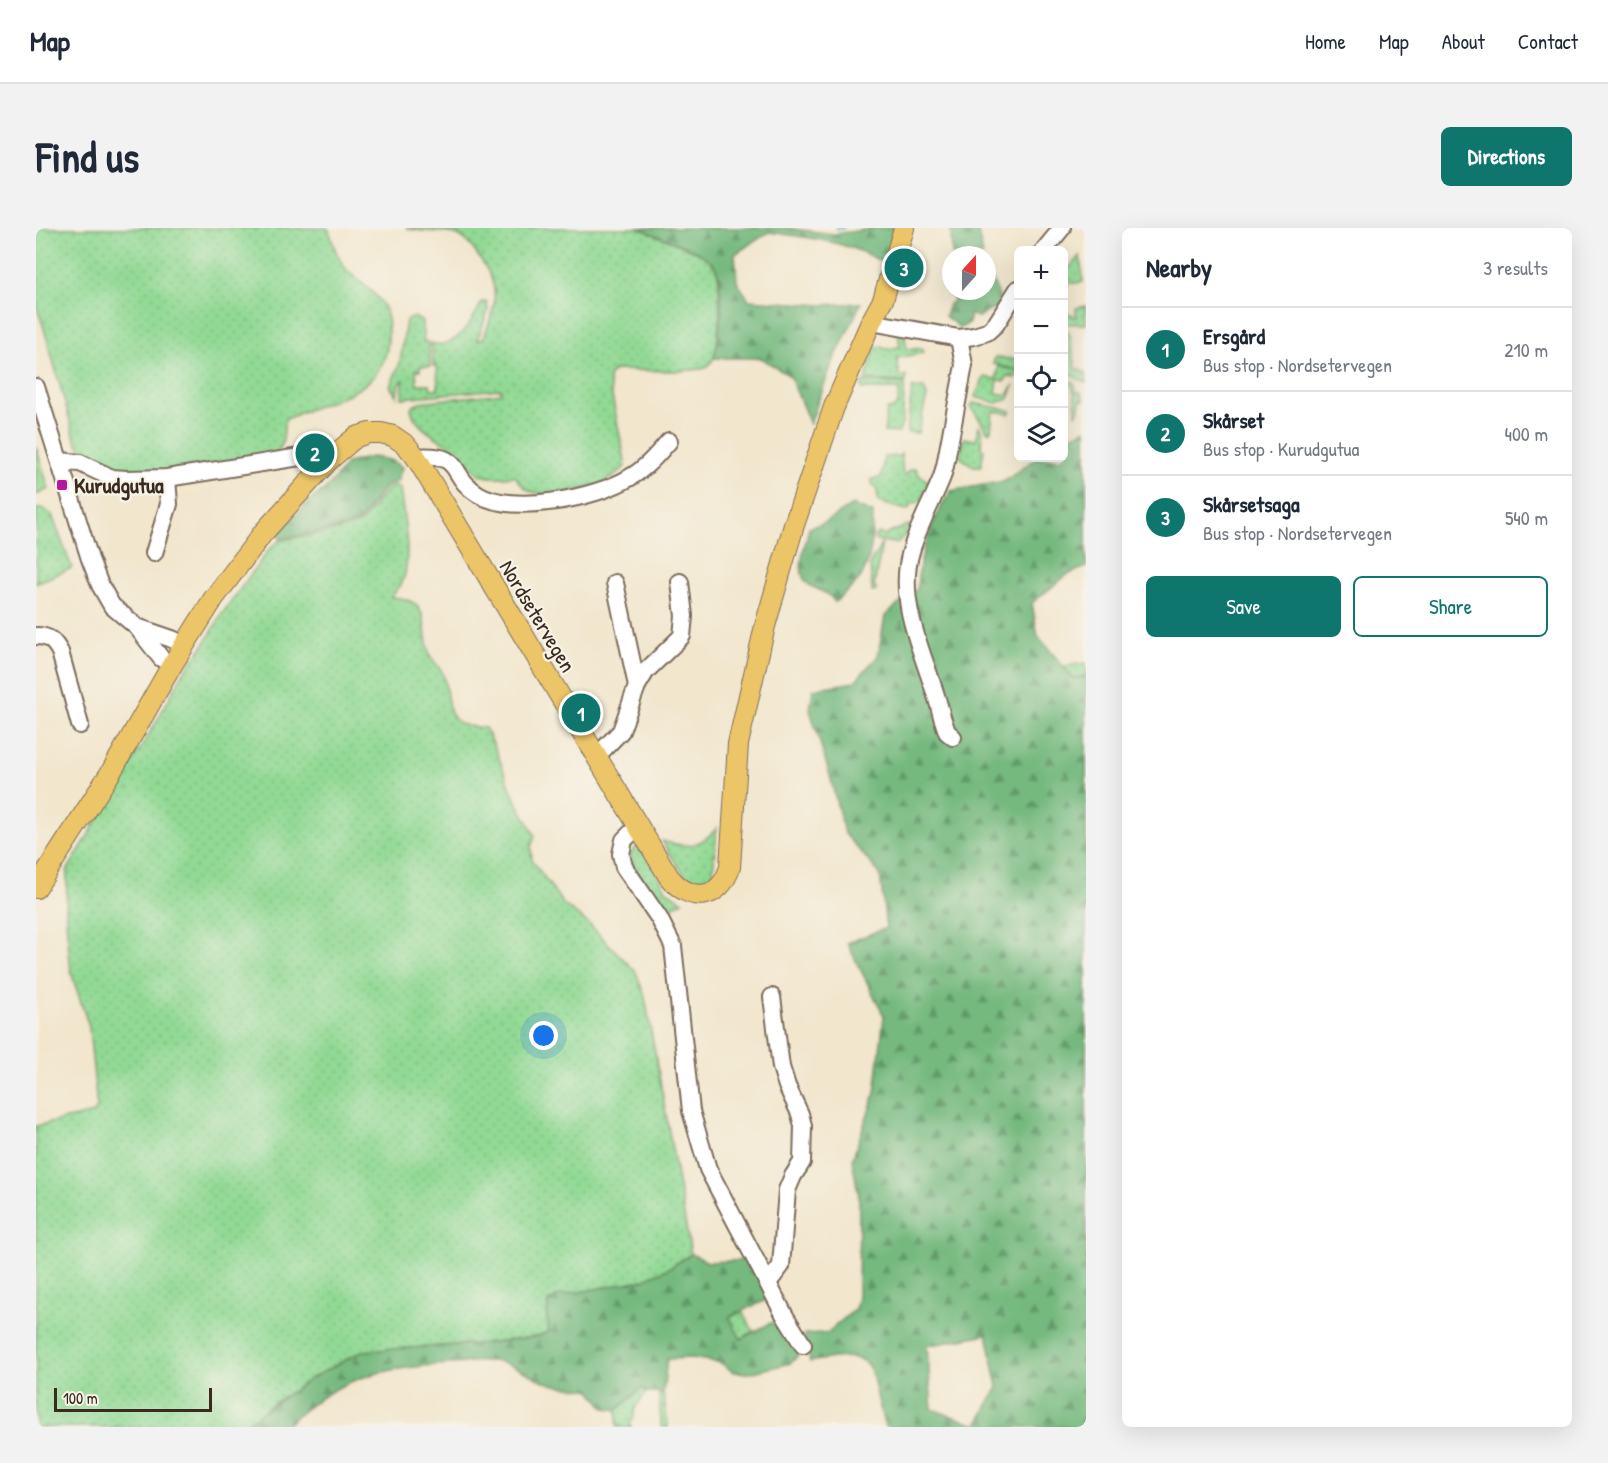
<!DOCTYPE html>
<html lang="en">
<head>
<meta charset="utf-8">
<style>
	:root { --surface:#fff; --page:#f2f2f3; --text:#1f2937; --muted:#747a83; --line:#e0e1e3; --accent:#0f766e }
	body { margin:0; font-family:"Patrick Hand",sans-serif; background:var(--page); color:var(--text) }
	.controls { position:absolute; right:18px; top:18px; display:grid; overflow:hidden; border-radius:9px; box-shadow:0 6px 24px #0002 }
	.controls button { width:54px; height:54px; display:grid; place-items:center; padding:0; border:0; border-bottom:2px solid var(--line); background:var(--surface); color:var(--text); font:30px sans-serif }
	.compass { position:absolute; left:906px; top:18px; width:54px; height:54px; border-radius:50%; background:var(--surface); box-shadow:0 6px 24px #0002; rotate:21deg }
	.scale { position:absolute; left:18px; bottom:15px; width:158px; box-sizing:border-box; padding-left:6px; border:3px solid #3b2a1e; border-top:0; font-size:16px; line-height:21px; white-space:nowrap; color:#3b2a1e; -webkit-text-stroke:4px #f7f3e8; paint-order:stroke }
	.you { position:absolute; left:508px; top:808px; width:21px; height:21px; margin:-15px; border:4px solid #fff; border-radius:50%; background:#1a73e8; box-shadow:0 0 0 9px #1a73e833 }
	.badge { display:grid; place-items:center; width:39px; height:39px; border-radius:50%; background:var(--accent); color:#fff; font-size:20px; font-weight:700 }
	.pin { position:absolute; translate:-50% -50%; border:3px solid #fff; box-shadow:0 2px 6px #0006 }
	.list { margin:0; padding:0; list-style:none }
	h2 { display:flex; justify-content:space-between; align-items:center; height:78px; margin:0; padding:0 24px; font-size:26px }
	h2 small { font-size:20px; font-weight:400; color:var(--muted) }
	.list li { display:grid; grid-template-columns:39px 1fr auto; gap:18px; align-items:center; box-sizing:border-box; height:84px; padding:0 24px; border-top:2px solid var(--line) }
	.list b { display:block; font-size:22px; white-space:nowrap }
	.list p { margin:0; font-size:20px; white-space:nowrap; color:var(--muted) }
	.list em { font-size:20px; font-style:normal; color:var(--muted) }
	.actions { display:flex; gap:12px; padding:18px 24px }
	.actions a { flex:1; padding:14px 0; border:2px solid var(--accent); border-radius:9px; text-align:center; font-size:21px; color:var(--accent) }
	.actions .main { background:var(--accent); color:#fff }
	.icon { flex:none; width:33px; height:33px; fill:none; stroke:currentColor; stroke-width:2; stroke-linecap:round; stroke-linejoin:round }
	.map { position:relative; flex:none; width:1050px; height:1199px; overflow:hidden; border-radius:9px }
	header { display:flex; align-items:center; gap:36px; box-sizing:border-box; height:84px; padding:0 30px; background:var(--surface); border-bottom:2px solid var(--line) }
	header strong { font-size:28px }
	nav { display:flex; gap:33px; margin-inline-start:auto; font-size:21px }
	.intro { display:flex; align-items:center; justify-content:space-between; box-sizing:border-box; height:144px; padding:0 36px }
	h1 { margin:0; font-size:42px }
	.button { padding:15px 27px; border-radius:9px; background:var(--accent); color:#fff; font-size:21px; font-weight:700 }
	main { display:flex; gap:36px; padding:0 36px }
	aside { flex:1; background:var(--surface); border-radius:9px; box-shadow:0 6px 24px #0002 }
	.map>svg:first-child { display:block }
	.grass { fill:url(#grass-dots); stroke:#668259; stroke-width:1.5 }
	.forest { fill:url(#forest-firs); stroke:#58724e; stroke-width:1.5; fill-rule:evenodd }
	.lines { fill:none; stroke-linecap:round; stroke-linejoin:round }
	.stream { stroke:#4ab0c9; stroke-width:3 }
	.minor-casing { stroke:#7b6c5b; stroke-width:20 }
	.major-casing { stroke:#7b6c5b; stroke-width:22 }
	.minor { stroke:#fff; stroke-width:16 }
	.major { stroke:#edc569; stroke-width:20 }
	.poi-dot { fill:#b5179e; stroke:#f7f3e8; stroke-width:2 }
	.labels { text-anchor:middle; stroke-width:4.5; stroke-linejoin:round; paint-order:stroke }
	.poi-label { font-size:22px; font-weight:bold; fill:#3b2a1e; stroke:#f7f3e8; text-anchor:start }
	.street-label { font-size:22px; fill:#3b2a1e; stroke:#f7f3e8 }
</style>
</head>
<body>
<header>
<strong>Map</strong>
<nav><a>Home</a><a>Map</a><a>About</a><a>Contact</a></nav>
</header>
<div class="intro"><h1>Find us</h1><a class="button">Directions</a></div>
<main>
<div class="map">
<svg width="1050" height="1199" viewBox="0 0 1050 1199">
	<defs>
		<pattern id="grass-dots" width="8" height="8" patternUnits="userSpaceOnUse" patternTransform="scale(1.5)"><rect width="8" height="8" fill="#91d994"/><path d="M2 2h.1M6 6h.1" fill="none" stroke="#7eba7f" stroke-width="1.8" stroke-linecap="round"/></pattern>
		<pattern id="forest-firs" width="22" height="20" patternUnits="userSpaceOnUse" patternTransform="scale(1.5)"><rect width="22" height="20" fill="#74b97e"/><path d="M5 1l3.5 6h-7zM16 11l3.5 6h-7z" fill="#609767"/></pattern>
	</defs>
	<rect width="100%" height="100%" fill="#f7f3e8"/>
	<filter id="ink" filterUnits="userSpaceOnUse"><feTurbulence type="fractalNoise" baseFrequency=".0167" numOctaves="2"/><feDisplacementMap in="SourceGraphic" scale="12" xChannelSelector="R" yChannelSelector="G"/><feConvolveMatrix kernelMatrix="1 2 1 2 8 2 1 2 1" color-interpolation-filters="sRGB"/></filter>
	<filter id="wash" filterUnits="userSpaceOnUse"><feTurbulence type="fractalNoise" baseFrequency=".008" numOctaves="4" result="noise"/><feDisplacementMap in="SourceGraphic" scale="24" xChannelSelector="R" yChannelSelector="G"/><feGaussianBlur stdDeviation="1.35" result="paint"/><feColorMatrix in="noise" values="0 0 0 0 0 0 0 0 0 0 0 0 0 0 0 0 0 1.4 0 .05"/><feComposite in="paint" operator="in"/></filter>
	<g filter="url(#wash)">
		<rect width="100%" height="100%" fill="#f2e6cd"/>
		<g class="grass">
			<path d="M 0,0 L 292,0 C 297,14 301,31 311,42 C 321,53 336,61 344,73 C 352,83 352,97 352,109 C 351,169 289,170 249,192 C 246,206 251,218 238,227 L 101,247 L 75,241 L 44,219 L 39,211 L 7,97 L 0,77 Z"/>
			<path d="M 370,0 L 603,0 L 665,26 L 675,33 L 682,44 L 684,86 L 681,117 L 678,130 L 672,139 L 665,141 L 644,143 L 578,142 L 574,147 L 573,153 L 590,238 C 586,241 583,245 579,248 C 562,259 511,272 492,262 C 486,258 483,253 479,248 C 469,249 456,251 446,247 C 435,243 430,231 422,224 C 407,211 379,203 375,180 L 383,174 L 459,166 L 465,165 L 465,161 L 366,170 L 367,152 L 362,157 L 361,169 L 354,158 L 364,135 L 370,92 L 379,89 L 386,94 L 388,114 L 393,114 L 394,138 L 384,138 L 384,142 L 380,142 L 381,156 L 394,156 L 395,161 L 402,161 L 401,138 L 397,138 L 396,115 C 419,123 437,92 446,74 L 451,74 L 452,83 L 441,112 L 447,111 C 461,75 466,58 440,25 C 436,19 431,12 424,8 C 411,1 386,6 370,0 Z"/>
			<path d="M 1044,27 L 1047,54 L 1028,56 L 1028,46 Z"/>
			<path d="M 1049,78 L 1050,96 L 1028,96 L 1028,81 L 1032,86 L 1036,86 L 1037,89 L 1040,89 L 1040,80 Z"/>
			<path d="M 1028,100 L 1030,101 L 1034,107 L 1040,140 L 1050,145 L 1050,155 L 1030,144 L 1028,135 Z"/>
			<path d="M 871,105 L 869,109 L 871,122 L 885,120 L 887,125 L 861,130 L 864,149 L 870,148 L 870,154 L 829,152 L 840,119 L 845,118 L 849,121 L 864,119 L 862,107 Z"/>
			<path d="M 959,129 L 982,132 L 982,142 L 957,136 Z"/>
			<path d="M 963,138 L 982,143 L 979,150 L 971,148 L 969,153 L 962,152 L 960,165 L 972,167 L 978,157 L 973,171 L 961,175 L 939,169 L 948,149 L 960,151 Z"/>
			<path d="M 1036,153 L 1039,156 L 1040,164 L 1045,164 L 1048,172 L 1045,172 C 1042,176 1044,184 1040,186 L 1039,167 L 1034,155 Z"/>
			<path d="M 826,154 L 869,155 L 866,196 L 863,205 L 848,204 L 851,181 L 857,181 L 862,176 L 863,161 L 826,161 Z"/>
			<path d="M 876,160 L 888,160 L 891,168 L 882,205 L 871,204 Z"/>
			<path d="M 937,175 L 973,182 L 975,183 L 973,186 L 957,183 L 955,202 L 952,204 L 935,179 Z"/>
			<path d="M 943,198 L 946,204 L 945,220 L 948,222 L 945,238 L 937,238 L 924,229 L 928,210 L 940,212 Z"/>
			<path d="M 0,219 L 13,261 L 0,267 Z"/>
			<path d="M 865,226 L 867,246 L 870,247 L 873,242 L 880,240 L 882,246 L 899,258 L 894,264 L 889,263 L 885,273 L 875,276 L 873,281 L 870,282 L 842,274 L 841,262 L 836,255 L 836,251 L 845,250 L 848,229 L 864,228 Z"/>
			<path d="M 359,257 L 364,260 C 367,285 378,337 364,358 C 362,362 358,365 355,369 C 398,371 384,400 394,427 C 397,434 405,439 407,446 C 412,460 409,484 422,494 C 429,500 441,498 449,500 C 461,520 466,540 475,561 C 481,577 492,592 499,608 L 495,619 L 496,632 L 527,676 L 554,697 L 600,744 L 609,769 L 655,1026 L 635,1039 L 607,1052 L 522,1068 L 512,1074 L 511,1090 L 513,1103 L 504,1108 L 453,1115 L 326,1123 L 245,1170 L 205,1199 L 0,1199 L 0,898 L 58,885 L 61,880 L 53,799 L 35,744 L 30,692 L 31,643 L 116,501 L 149,442 L 166,420 L 186,386 L 234,320 L 243,313 L 298,303 L 324,296 L 351,261 Z"/>
			<path d="M 0,281 L 8,281 L 16,287 L 36,340 L 0,355 Z"/>
			<path d="M 872,297 L 876,299 L 861,315 L 840,313 L 839,308 L 843,305 L 849,307 Z"/>
			<path d="M 846,315 L 838,359 L 840,360 L 840,363 L 836,364 L 834,336 Z"/>
			<path d="M 1050,435 L 1050,448 L 1037,450 L 1026,438 Z"/>
			<path d="M 681,600 L 677,645 C 656,671 636,629 626,613 C 650,620 663,620 681,600 Z"/>
			<path d="M 599,620 L 603,620 L 609,624 L 631,663 L 647,673 L 629,683 L 598,640 L 594,627 Z"/>
			<path d="M 707,1084 L 717,1103 L 705,1111 L 692,1089 Z"/>
			<path d="M 606,1160 L 611,1164 L 599,1180 L 597,1192 L 594,1193 L 595,1199 L 581,1199 L 581,1182 Z"/>
			<path d="M 627,1165 L 632,1197 L 632,1199 L 625,1199 L 623,1166 Z"/>
		</g>
		<g class="forest">
			<path d="M 603,0 L 749,0 L 798,6 L 842,0 L 861,0 L 849,36 C 814,13 773,10 733,4 L 699,26 L 701,54 L 713,72 L 786,77 L 825,75 L 794,141 L 774,196 L 754,148 L 725,130 L 678,130 C 684,104 688,72 682,46 C 681,38 674,32 668,28 C 649,15 624,11 603,0 Z"/>
			<path d="M 915,0 L 941,0 L 947,27 L 916,27 Z"/>
			<path d="M 951,39 L 963,68 L 961,79 L 942,89 L 933,86 L 933,95 L 924,100 L 909,88 L 913,76 L 917,74 L 917,63 L 951,63 Z"/>
			<path d="M 1050,201 L 1050,339 L 1031,347 L 996,375 L 1002,408 L 1037,450 L 1050,448 L 1050,1199 L 850,1199 C 829,1144 851,1117 774,1134 L 768,1106 L 791,1105 L 819,1081 L 822,1069 L 823,969 L 816,932 L 839,865 L 848,788 L 811,715 L 850,700 L 844,646 L 808,605 L 794,548 L 774,482 L 777,461 L 818,454 L 842,428 L 849,388 L 881,361 C 883,324 895,294 915,263 L 969,253 L 1000,230 L 1028,230 L 1028,212 ZM 951,1106 L 962,1159 L 941,1197 L 896,1181 L 891,1118 Z"/>
			<path d="M 336,229 L 354,232 L 366,239 L 362,253 L 349,259 L 323,294 L 303,300 L 244,311 L 243,307 L 246,302 L 272,274 L 294,257 L 311,235 Z"/>
			<path d="M 816,277 L 837,285 C 836,307 837,331 824,350 C 818,359 807,366 799,374 C 793,365 784,363 775,358 C 756,348 770,316 773,300 L 790,294 Z"/>
			<path d="M 655,1026 L 672,1034 L 713,1032 L 733,1071 L 693,1089 L 705,1111 L 742,1091 L 763,1120 L 764,1125 L 755,1135 L 713,1145 L 697,1144 L 685,1135 L 656,1130 L 631,1131 L 627,1165 L 611,1164 L 606,1160 L 581,1182 L 569,1180 L 555,1162 C 542,1159 528,1160 515,1156 C 495,1149 477,1134 455,1133 C 442,1132 427,1136 414,1136 C 341,1141 303,1148 248,1199 L 205,1199 L 274,1151 L 326,1123 L 453,1115 L 504,1108 L 513,1103 L 511,1090 L 512,1074 L 522,1068 L 607,1052 L 635,1039 Z"/>
		</g>
		<g class="lines">
			<path class="stream" d="M 801,0 L 807,0"/>
		</g>
	</g>
	<g filter="url(#ink)">
		<g class="lines">
			<defs>
				<g id="minor">
					<path d="M 1008,22 L 1026,0"/>
					<path d="M 835,94 L 923,110 L 938,108 L 951,104 L 960,96 L 982,61"/>
					<path d="M 0,159 L 54,331 L 64,357 L 76,378 L 101,399 L 125,430 L 136,437"/>
					<path d="M 380,229 C 430,225 411,247 442,266 C 476,287 560,270 593,250 C 609,241 621,227 633,213"/>
					<path d="M 24,233 L 44,235 L 76,250 L 90,251 L 131,250 L 264,229 L 294,231"/>
					<path d="M 118,325 L 133,276 L 131,250"/>
					<path d="M 579,355 L 601,458"/>
					<path d="M 101,399 L 136,411 L 148,417"/>
					<path d="M 0,408 C 13,408 18,413 24,424 L 44,497"/>
					<path d="M 917,509 L 911,504 L 906,489 C 894,437 860,381 874,327 C 881,299 896,275 906,249 L 909,238 L 928,137 L 923,110"/>
					<path d="M 560,529 L 585,503 L 601,458 L 610,443 L 646,408 L 648,388 L 644,354"/>
					<path d="M 602,598 L 588,612 L 585,626 L 588,639 L 623,690 L 637,718 L 655,883 L 672,941 L 749,1088 L 767,1117"/>
					<path d="M 732,1055 L 745,1038 L 751,962 L 757,948 L 766,934 L 767,898 L 764,886 L 751,858 L 745,839 L 736,769"/>
				</g>
				<path id="major" d="M 0,660 L 75,544 L 136,437 L 178,370 L 227,305 L 294,231 L 320,209 L 333,205 L 345,205 L 357,208 L 370,217 L 380,229 L 633,649 C 654,675 684,673 694,639 L 702,516 L 729,398 L 758,297 L 798,179 L 835,94 L 847,72 L 868,0"/>
			</defs>
			<use href="#minor" class="minor-casing"/>
			<use href="#major" class="major-casing"/>
			<use href="#minor" class="minor"/>
			<use href="#major" class="major"/>
		</g>
	</g>
	<rect class="poi-dot" x="20" y="251" width="12" height="12" rx="3"/>
	<g class="labels">
		<g class="poi-label">
			<text x="38" y="265">Kurudgutua</text>
		</g>
		<g class="street-label">
			<text transform="translate(502 388) rotate(59)" y="8">Nordsetervegen</text>
		</g>
	</g>
</svg>
<div class="controls">
<button>+</button>
<button>−</button>
<button><svg class="icon" aria-label="locate" viewBox="0 0 24 24"><circle cx="12" cy="12" r="6"/><path d="M12 2v4M12 18v4M2 12h4M18 12h4"/></svg></button>
<button><svg class="icon" aria-label="layers" viewBox="0 0 24 24"><path d="M12 4l9 5-9 5-9-5zM3 14l9 5 9-5"/></svg></button>
</div>
<svg class="compass" viewBox="-18 -18 36 36"><path d="M0-13l5 13h-10z" fill="#e53935"/><path d="M0 13l5-13h-10z" fill="#747a83"/></svg>
<div class="scale">100 m</div>
<div class="you"></div>
<div class="pin badge" style="left:545px;top:485px">1</div>
<div class="pin badge" style="left:279px;top:225px">2</div>
<div class="pin badge" style="left:868px;top:40px">3</div>
</div>
<aside>
<h2>Nearby<small>3 results</small></h2>
<ul class="list">
<li><span class="badge">1</span><div><b>Ersgård</b><p>Bus stop · Nordsetervegen</p></div><em>210 m</em></li>
<li><span class="badge">2</span><div><b>Skårset</b><p>Bus stop · Kurudgutua</p></div><em>400 m</em></li>
<li><span class="badge">3</span><div><b>Skårsetsaga</b><p>Bus stop · Nordsetervegen</p></div><em>540 m</em></li>
</ul>
<div class="actions"><a class="main">Save</a><a>Share</a></div>
</aside>
</main>
</body>
</html>
